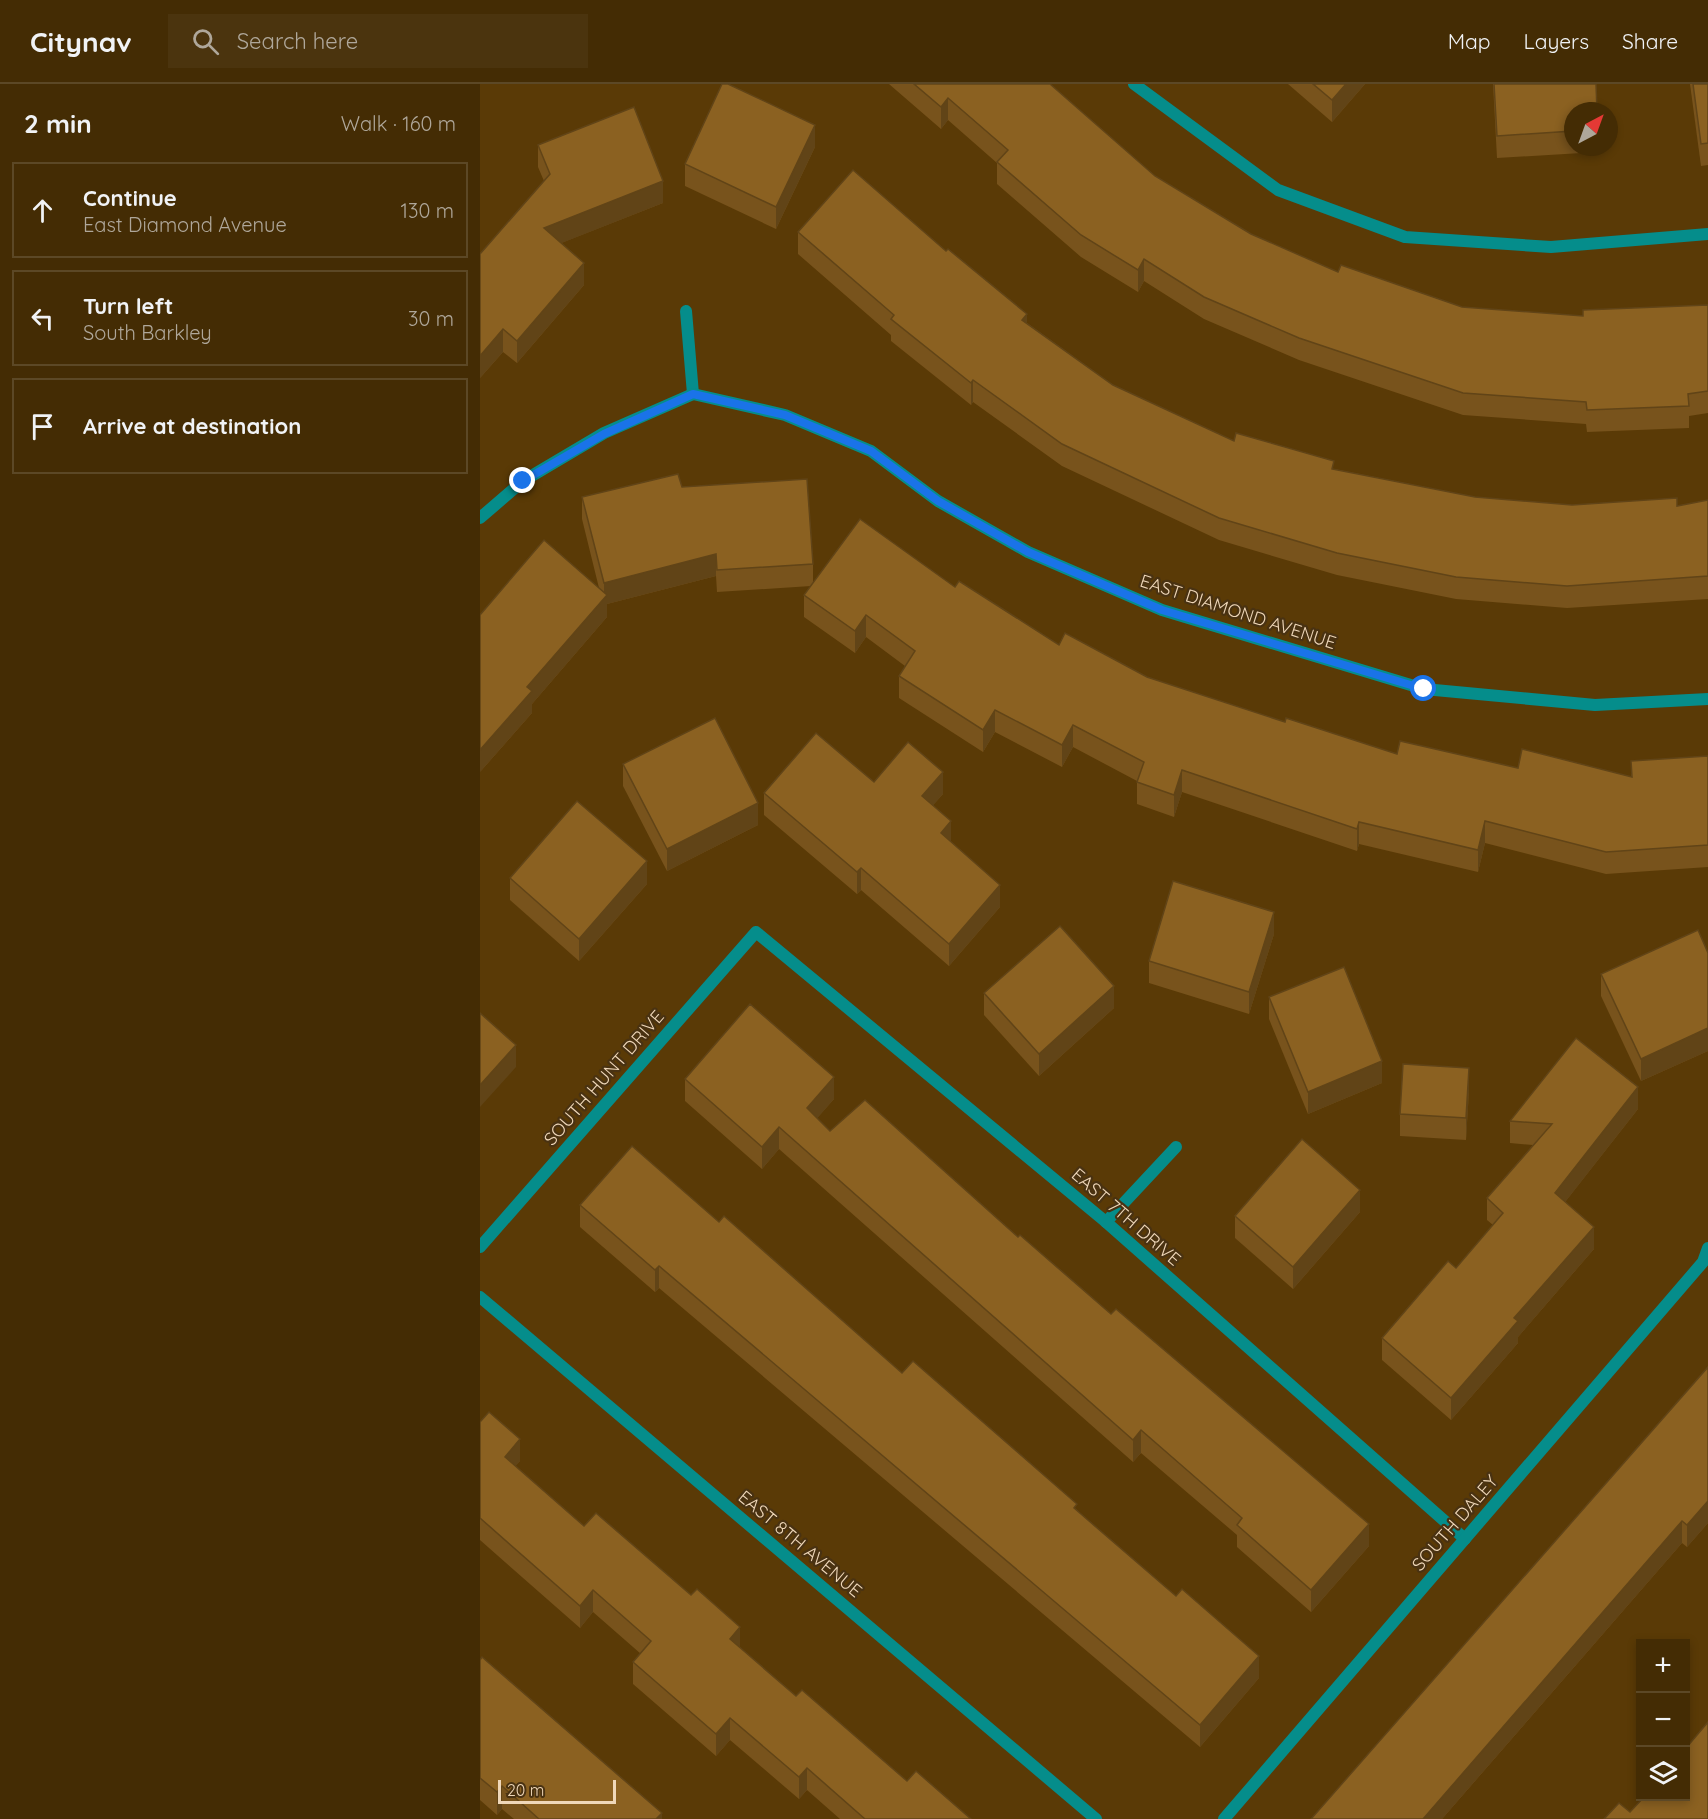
<!DOCTYPE html>
<html lang="en">
<head>
<meta charset="utf-8">
<style>
	:root { --surface:#442c04; --page:#4b340e; --text:#f1f3f6; --muted:#afa79a; --line:#5c4826 }
	body { margin:0; font-family:Quicksand,sans-serif; background:var(--page); color:var(--text) }
	.controls { position:absolute; right:18px; bottom:18px; display:grid; overflow:hidden; border-radius:0px; box-shadow:0 3px 9px #0003 }
	.controls button { width:54px; height:54px; display:grid; place-items:center; padding:0; border:0; border-bottom:2px solid var(--line); background:var(--surface); color:var(--text); font:30px sans-serif }
	.compass { position:absolute; left:1084px; top:18px; width:54px; height:54px; border-radius:50%; background:var(--surface); box-shadow:0 3px 9px #0003; rotate:41deg }
	.scale { position:absolute; left:18px; bottom:15px; width:118px; box-sizing:border-box; padding-left:6px; border:3px solid #efd7b9; border-top:0; font-size:16px; line-height:21px; white-space:nowrap; color:#efd7b9; -webkit-text-stroke:4px #493212; paint-order:stroke }
	.stop { position:absolute; width:18px; height:18px; margin:-14px; border:4px solid #1a73e8; border-radius:50%; background:#fff }
	.stop.end { background:#1a73e8; border-color:#fff; box-shadow:0 2px 6px #0008 }
	.list { margin:0; padding:0; list-style:none }
	h2 { display:flex; justify-content:space-between; align-items:center; height:78px; margin:0; padding:0 24px; font-size:26px }
	h2 small { font-size:20px; font-weight:400; color:var(--muted) }
	.list li { display:grid; grid-template-columns:39px 1fr auto; gap:18px; align-items:center; box-sizing:border-box; height:96px; margin:0 12px 12px; padding:0 12px; border:2px solid var(--line); border-radius:0px }
	.list b { display:block; font-size:22px; white-space:nowrap }
	.list p { margin:0; font-size:20px; white-space:nowrap; color:var(--muted) }
	.list em { font-size:20px; font-style:normal; color:var(--muted) }
	.icon { flex:none; width:33px; height:33px; fill:none; stroke:currentColor; stroke-width:2; stroke-linecap:round; stroke-linejoin:round }
	.map { position:relative; flex:none; width:1228px; height:1735px; overflow:hidden }
	header { display:flex; align-items:center; gap:36px; box-sizing:border-box; height:84px; padding:0 30px; background:var(--surface); border-bottom:2px solid var(--line) }
	header strong { font-size:28px }
	nav { display:flex; gap:33px; margin-inline-start:auto; font-size:21px }
	.search { width:420px; height:54px; background:var(--page); display:flex; align-items:center; gap:15px; box-sizing:border-box; padding:0 21px; border-radius:0px; color:var(--muted); font-size:22px }
	main { display:flex }
	aside { flex:1; background:var(--surface) }
	.map>svg:first-child { display:block }
	.lines { fill:none; stroke-linecap:round; stroke-linejoin:round }
	.minor { stroke:#058d8b; stroke-width:12 }
	.wall { fill:#78531c }
	.shaded-wall { fill:#614417 }
	.building { fill:#8b6121; stroke:#614417; stroke-width:1.5 }
	.route { stroke:#1a73e8; stroke-width:8 }
	.labels { text-anchor:middle; stroke-width:4.5; stroke-linejoin:round; paint-order:stroke }
	.street-label { font-size:18px; fill:#efd7b9; stroke:#493212 }
</style>
</head>
<body>
<header>
<strong>Citynav</strong>
<div class="search"><svg class="icon" aria-label="search" viewBox="0 0 24 24"><circle cx="10" cy="10" r="6"/><path d="M15 15l6 6"/></svg>Search here</div>
<nav><a>Map</a><a>Layers</a><a>Share</a></nav>
</header>
<main>
<aside>
<h2>2 min<small>Walk · 160 m</small></h2>
<ul class="list">
<li><svg class="icon" aria-label="ahead" viewBox="0 0 24 24"><path d="M12 20V5M6 11l6-6 6 6"/></svg><div><b>Continue</b><p>East Diamond Avenue</p></div><em>130 m</em></li>
<li><svg class="icon" aria-label="left" viewBox="0 0 24 24"><path d="M17 20v-9H6M10 6l-5 5 5 5"/></svg><div><b>Turn left</b><p>South Barkley</p></div><em>30 m</em></li>
<li><svg class="icon" aria-label="arrive" viewBox="0 0 24 24"><path d="M6 21V4h12l-3 4 3 4H6"/></svg><div><b>Arrive at destination</b></div></li>
</ul>
</aside>
<div class="map">
<svg width="1228" height="1735" viewBox="0 0 1228 1735">
	<rect width="100%" height="100%" fill="#5a3a06"/>
	<g class="lines">
		<g class="minor">
			<path d="M 654,0 L 798,106 L 925,153 L 1071,163 L 1228,150"/>
			<path d="M 206,227 L 213,310"/>
			<path d="M 213,310 L 305,331 L 391,367 L 458,417 L 548,468 L 682,526 L 944,605 L 1115,621 L 1228,615"/>
			<path d="M 0,434 L 43,397 L 124,349 L 213,310"/>
			<path d="M 626,1138 L 696,1063"/>
			<path d="M 0,1163 L 276,848 L 626,1138 L 985,1455"/>
			<path d="M 0,1213 L 616,1735"/>
			<path d="M 744,1735 L 1223,1178 L 1228,1164"/>
		</g>
	</g>
	<g class="wall">
		<path d="M 409,0 L 570,0 L 675,92 L 771,150 L 858,188 L 982,223 L 1103,232 L 1228,221 L 1228,329 L 1209,332 L 1209,344 L 1107,348 L 1106,340 L 983,331 L 819,276 L 724,235 L 664,197 L 658,208 L 601,173 L 517,100 L 517,79 L 468,36 L 461,45 Z"/>
		<path d="M 808,0 L 885,0 L 852,38 Z"/>
		<path d="M 1013,0 L 1116,0 L 1093,27 L 1093,63 L 1118,63 L 1118,68 L 1017,74 Z"/>
		<path d="M 1210,0 L 1228,0 L 1228,81 L 1221,82 Z"/>
		<path d="M 58,61 L 183,119 L 81,159 L 104,201 L 37,279 L 23,268 L 0,294 L 64,97 L 58,83 Z"/>
		<path d="M 335,63 L 296,145 L 205,102 L 205,80 Z"/>
		<path d="M 318,148 L 547,239 L 633,301 L 754,357 L 854,385 L 995,413 L 1092,421 L 1197,422 L 1228,416 L 1228,515 L 1087,524 L 976,515 L 857,491 L 739,456 L 582,382 L 493,318 L 491,321 L 411,257 L 411,251 L 318,170 Z"/>
		<path d="M 202,403 L 333,480 L 333,499 L 475,503 L 579,561 L 667,593 L 805,638 L 917,670 L 1038,684 L 1151,692 L 1151,677 L 1228,672 L 1228,783 L 1126,790 L 1005,759 L 998,788 L 879,760 L 877,767 L 702,708 L 694,733 L 657,720 L 657,697 L 593,663 L 582,683 L 515,648 L 503,668 L 419,614 L 419,592 L 425,582 L 386,553 L 375,569 L 324,533 L 324,511 L 331,502 L 237,508 L 236,492 L 127,520 L 127,533 L 52,620 L 52,629 L 0,688 L 119,504 L 102,435 L 102,413 Z"/>
		<path d="M 143,680 L 278,741 L 187,787 L 143,702 Z"/>
		<path d="M 394,698 L 463,710 L 453,721 L 471,758 L 520,823 L 469,882 L 381,806 L 377,810 L 284,731 L 284,709 Z"/>
		<path d="M 30,794 L 167,800 L 99,877 L 30,816 Z"/>
		<path d="M 794,850 L 769,930 L 669,899 L 669,877 Z"/>
		<path d="M 1228,869 L 1228,967 L 1161,997 L 1121,912 L 1121,890 Z"/>
		<path d="M 504,909 L 634,924 L 559,992 L 504,931 Z"/>
		<path d="M 789,913 L 902,999 L 828,1030 L 789,935 Z"/>
		<path d="M 205,995 L 354,1015 L 337,1034 L 350,1047 L 538,1153 L 889,1462 L 831,1528 L 757,1463 L 757,1451 L 661,1369 L 653,1378 L 299,1065 L 282,1085 L 205,1017 Z"/>
		<path d="M 989,1006 L 986,1056 L 920,1052 L 920,1030 Z"/>
		<path d="M 1158,1025 L 1085,1118 L 1114,1165 L 1038,1253 L 1038,1259 L 971,1336 L 902,1276 L 902,1254 L 976,1184 L 1013,1141 L 1007,1136 L 1007,1114 L 1053,1061 L 1030,1059 L 1030,1037 Z"/>
		<path d="M 100,1121 L 239,1138 L 422,1289 L 597,1426 L 779,1594 L 720,1663 L 179,1204 L 175,1208 L 100,1143 Z"/>
		<path d="M 880,1128 L 813,1205 L 755,1154 L 755,1132 Z"/>
		<path d="M 1228,1283 L 1228,1439 L 1207,1463 L 1202,1459 L 962,1735 L 831,1735 Z"/>
		<path d="M 0,1338 L 40,1377 L 35,1382 L 104,1442 L 260,1564 L 316,1612 L 427,1697 L 491,1735 L 360,1735 L 327,1706 L 319,1715 L 250,1656 L 236,1672 L 153,1600 L 153,1578 L 161,1570 L 113,1528 L 100,1544 L 0,1456 Z"/>
		<path d="M 0,1576 L 182,1735 L 34,1735 L 22,1725 L 17,1731 L 0,1716 Z"/>
	</g>
	<g class="shaded-wall">
		<path d="M 866,0 L 885,0 L 852,38 L 852,16 Z"/>
		<path d="M 468,14 L 468,36 L 461,45 L 461,23 Z"/>
		<path d="M 335,41 L 335,63 L 296,145 L 296,123 Z"/>
		<path d="M 183,97 L 183,119 L 64,166 L 64,144 Z"/>
		<path d="M 664,175 L 664,197 L 658,208 L 658,186 Z"/>
		<path d="M 104,179 L 104,201 L 37,279 L 37,257 Z"/>
		<path d="M 547,230 L 547,252 L 542,236 Z"/>
		<path d="M 23,245 L 23,268 L 0,294 L 0,272 Z"/>
		<path d="M 493,296 L 493,318 L 491,321 L 491,299 Z"/>
		<path d="M 236,470 L 236,492 L 127,520 L 127,533 L 52,620 L 52,629 L 0,688 L 0,666 L 47,603 L 124,515 L 124,499 Z"/>
		<path d="M 386,531 L 386,553 L 375,569 L 375,547 Z"/>
		<path d="M 515,626 L 515,648 L 503,668 L 503,646 Z"/>
		<path d="M 593,641 L 593,663 L 582,683 L 582,661 Z"/>
		<path d="M 702,686 L 702,708 L 694,733 L 694,711 Z"/>
		<path d="M 463,688 L 463,710 L 442,734 L 442,712 Z"/>
		<path d="M 278,719 L 278,741 L 187,787 L 187,765 Z"/>
		<path d="M 471,737 L 471,759 L 461,749 Z"/>
		<path d="M 1005,737 L 1005,759 L 998,788 L 998,766 Z"/>
		<path d="M 879,738 L 879,760 L 877,767 L 877,745 Z"/>
		<path d="M 167,777 L 167,800 L 99,877 L 99,855 Z"/>
		<path d="M 381,784 L 381,806 L 377,810 L 377,788 Z"/>
		<path d="M 520,801 L 520,823 L 469,882 L 469,860 Z"/>
		<path d="M 794,828 L 794,850 L 769,930 L 769,908 Z"/>
		<path d="M 634,902 L 634,924 L 559,992 L 559,970 Z"/>
		<path d="M 1228,944 L 1228,967 L 1161,997 L 1161,975 Z"/>
		<path d="M 36,961 L 36,983 L 0,1023 L 0,1001 Z"/>
		<path d="M 902,977 L 902,999 L 828,1030 L 828,1008 Z"/>
		<path d="M 989,984 L 989,1006 L 986,1056 L 986,1034 Z"/>
		<path d="M 354,993 L 354,1015 L 327,1046 L 327,1024 Z"/>
		<path d="M 1158,1003 L 1158,1025 L 1075,1131 L 1075,1109 Z"/>
		<path d="M 299,1043 L 299,1065 L 282,1085 L 282,1063 Z"/>
		<path d="M 880,1106 L 880,1128 L 813,1205 L 813,1183 Z"/>
		<path d="M 1114,1143 L 1114,1165 L 1038,1253 L 1038,1259 L 971,1336 L 971,1314 L 1034,1234 Z"/>
		<path d="M 179,1182 L 179,1204 L 175,1208 L 175,1186 Z"/>
		<path d="M 661,1346 L 661,1369 L 653,1378 L 653,1356 Z"/>
		<path d="M 40,1355 L 40,1377 L 25,1395 L 25,1373 Z"/>
		<path d="M 1228,1417 L 1228,1439 L 1207,1463 L 1207,1441 Z"/>
		<path d="M 1202,1437 L 1202,1459 L 962,1735 L 943,1735 Z"/>
		<path d="M 889,1440 L 889,1462 L 831,1528 L 831,1506 Z"/>
		<path d="M 113,1506 L 113,1528 L 100,1544 L 100,1522 Z"/>
		<path d="M 260,1543 L 260,1565 L 250,1555 Z"/>
		<path d="M 779,1572 L 779,1594 L 720,1663 L 720,1641 Z"/>
		<path d="M 250,1634 L 250,1656 L 236,1672 L 236,1650 Z"/>
		<path d="M 327,1684 L 327,1706 L 319,1715 L 319,1693 Z"/>
		<path d="M 22,1702 L 22,1725 L 17,1731 L 17,1708 Z"/>
		<path d="M 182,1729 L 182,1735 L 176,1735 Z"/>
	</g>
	<g class="building">
		<path d="M 242,0 L 248,0 L 335,41 L 296,123 L 205,80 Z"/>
		<path d="M 434,0 L 570,0 L 675,92 L 771,150 L 858,188 L 861,181 L 982,223 L 1103,232 L 1103,226 L 1228,221 L 1228,307 L 1208,310 L 1209,322 L 1107,326 L 1106,318 L 983,309 L 819,254 L 724,213 L 664,175 L 658,186 L 601,151 L 517,78 L 528,66 L 468,14 L 461,23 Z"/>
		<path d="M 833,0 L 866,0 L 852,16 Z"/>
		<path d="M 1014,0 L 1116,0 L 1117,27 L 1093,27 L 1093,47 L 1017,52 Z"/>
		<path d="M 1213,0 L 1228,0 L 1228,59 L 1221,60 Z"/>
		<path d="M 154,23 L 183,97 L 64,144 L 104,179 L 37,257 L 23,245 L 0,272 L 0,170 L 70,90 L 58,61 Z"/>
		<path d="M 373,86 L 466,167 L 468,165 L 547,230 L 542,236 L 633,301 L 754,357 L 756,349 L 854,377 L 852,385 L 995,413 L 1092,421 L 1197,414 L 1197,422 L 1228,416 L 1228,492 L 1087,502 L 976,493 L 857,469 L 739,434 L 582,360 L 493,296 L 491,299 L 411,235 L 414,231 L 318,148 Z"/>
		<path d="M 198,390 L 202,403 L 327,395 L 333,480 L 237,486 L 236,470 L 124,499 L 102,413 Z"/>
		<path d="M 380,435 L 475,503 L 479,497 L 579,561 L 585,549 L 667,593 L 805,638 L 806,634 L 917,670 L 920,657 L 1038,684 L 1042,665 L 1152,693 L 1151,677 L 1228,672 L 1228,761 L 1126,768 L 1005,737 L 998,766 L 879,738 L 877,745 L 702,686 L 694,711 L 657,698 L 664,678 L 593,641 L 582,661 L 515,626 L 503,646 L 419,592 L 435,567 L 386,531 L 375,547 L 324,511 Z"/>
		<path d="M 64,456 L 127,511 L 47,603 L 52,607 L 0,666 L 0,531 Z"/>
		<path d="M 235,634 L 278,719 L 187,765 L 143,680 Z"/>
		<path d="M 336,649 L 394,698 L 428,658 L 463,688 L 442,712 L 471,737 L 461,749 L 520,801 L 469,860 L 381,784 L 377,788 L 284,709 Z"/>
		<path d="M 97,717 L 167,777 L 99,855 L 30,794 Z"/>
		<path d="M 693,797 L 794,828 L 769,908 L 669,877 Z"/>
		<path d="M 580,842 L 634,902 L 559,970 L 504,909 Z"/>
		<path d="M 1218,846 L 1228,869 L 1228,944 L 1161,975 L 1121,890 Z"/>
		<path d="M 864,883 L 902,977 L 828,1008 L 789,913 Z"/>
		<path d="M 270,920 L 354,993 L 327,1024 L 350,1047 L 385,1016 L 538,1153 L 540,1151 L 631,1230 L 636,1225 L 889,1440 L 831,1506 L 757,1441 L 762,1434 L 661,1346 L 653,1356 L 299,1043 L 282,1063 L 205,995 Z"/>
		<path d="M 0,929 L 36,961 L 0,1001 Z"/>
		<path d="M 1096,954 L 1158,1003 L 1075,1109 L 1114,1143 L 1034,1234 L 1038,1237 L 971,1314 L 902,1254 L 968,1177 L 976,1184 L 1023,1129 L 1007,1114 L 1072,1040 L 1030,1037 Z"/>
		<path d="M 923,980 L 989,984 L 986,1034 L 920,1030 Z"/>
		<path d="M 822,1055 L 880,1106 L 813,1183 L 755,1132 Z"/>
		<path d="M 152,1062 L 239,1138 L 244,1132 L 422,1289 L 433,1277 L 597,1420 L 594,1424 L 696,1512 L 702,1505 L 779,1572 L 720,1641 L 179,1182 L 175,1186 L 100,1121 Z"/>
		<path d="M 1228,1283 L 1228,1417 L 1207,1441 L 1202,1437 L 943,1735 L 831,1735 Z"/>
		<path d="M 9,1328 L 40,1355 L 25,1373 L 104,1442 L 116,1429 L 211,1511 L 217,1505 L 260,1543 L 250,1555 L 316,1612 L 322,1606 L 427,1697 L 436,1687 L 491,1735 L 385,1735 L 327,1684 L 319,1693 L 250,1634 L 236,1650 L 153,1578 L 171,1557 L 113,1506 L 100,1522 L 0,1434 L 0,1338 Z"/>
		<path d="M 2,1573 L 182,1729 L 176,1735 L 59,1735 L 22,1702 L 17,1708 L 0,1694 L 0,1576 Z"/>
		<path d="M 1228,1638 L 1228,1735 L 1124,1735 L 1139,1719 L 1150,1728 L 1164,1713 L 1206,1713 L 1206,1664 Z"/>
	</g>
	<g class="lines">
		<path class="route" d="M 43,397 L 124,350 L 213,310 L 305,331 L 391,367 L 458,417 L 548,468 L 682,526 L 944,605"/>
	</g>
	<g class="labels">
		<g class="street-label">
			<text transform="translate(758 528) rotate(18)" y="6">EAST DIAMOND AVENUE</text>
			<text transform="translate(124 994) rotate(-49)" y="6">SOUTH HUNT DRIVE</text>
			<text transform="translate(646 1133) rotate(41)" y="6">EAST 7TH DRIVE</text>
			<text transform="translate(975 1439) rotate(-49)" y="6">SOUTH DALEY</text>
			<text transform="translate(320 1460) rotate(40)" y="6">EAST 8TH AVENUE</text>
		</g>
	</g>
</svg>
<div class="controls">
<button>+</button>
<button>−</button>
<button><svg class="icon" aria-label="layers" viewBox="0 0 24 24"><path d="M12 4l9 5-9 5-9-5zM3 14l9 5 9-5"/></svg></button>
</div>
<svg class="compass" viewBox="-18 -18 36 36"><path d="M0-13l5 13h-10z" fill="#e53935"/><path d="M0 13l5-13h-10z" fill="#afa79a"/></svg>
<div class="scale">20 m</div>
<div class="stop" style="left:944px;top:605px"></div>
<div class="stop end" style="left:43px;top:397px"></div>
</div>
</main>
</body>
</html>
